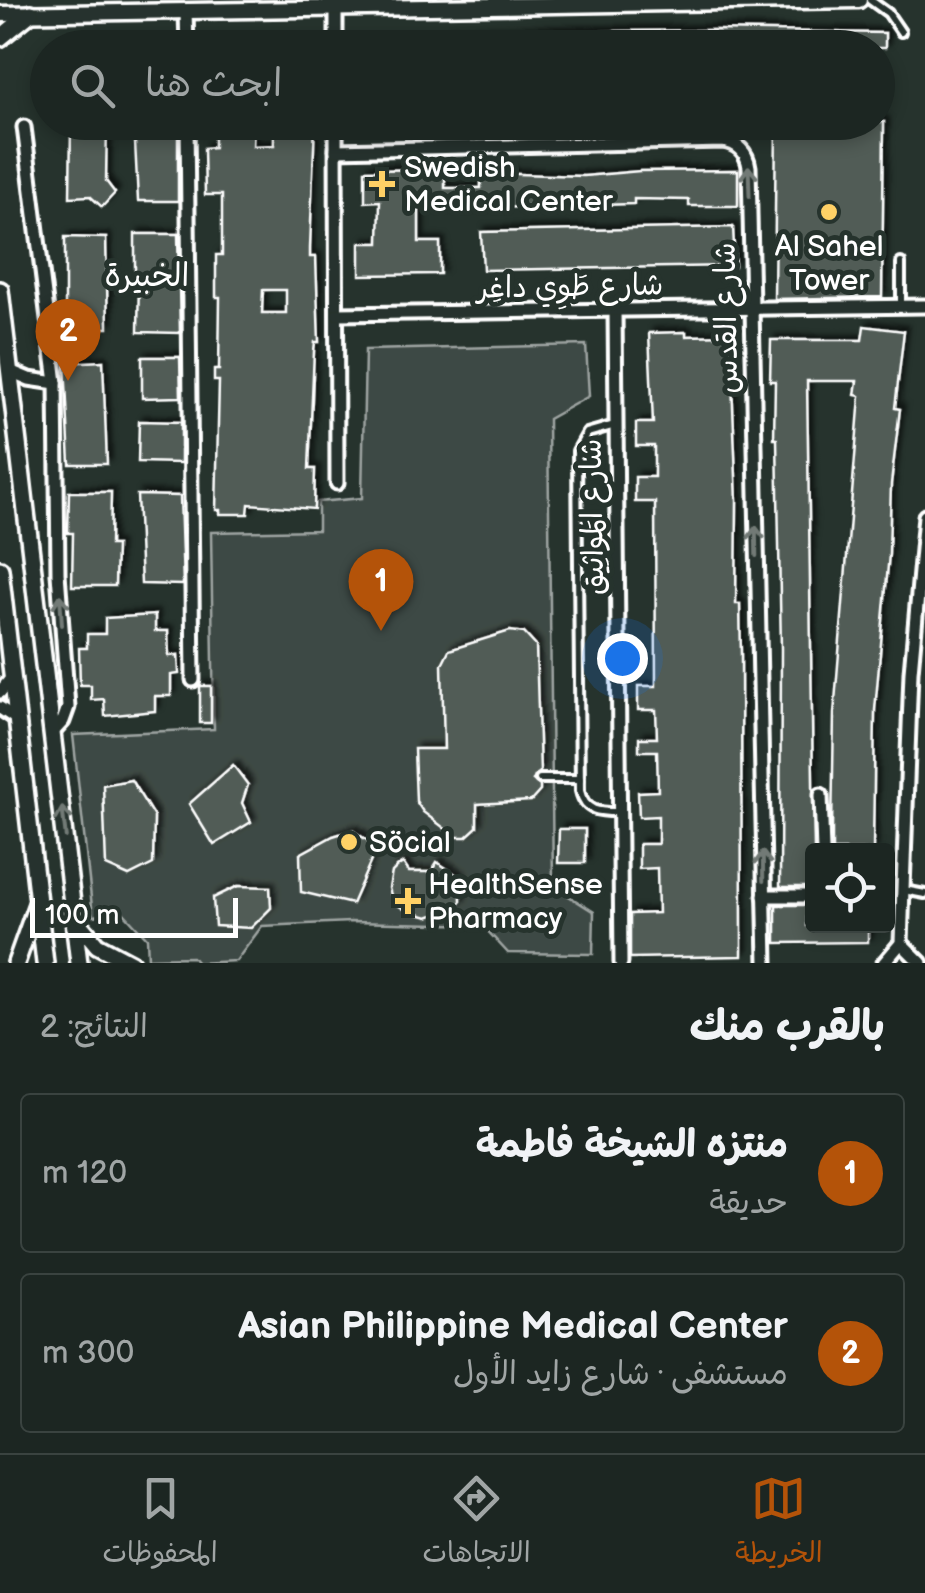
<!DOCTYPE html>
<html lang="ar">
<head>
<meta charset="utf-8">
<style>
	:root { --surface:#1c2622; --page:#29322f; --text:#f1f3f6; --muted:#a0a5a5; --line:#3a4340; --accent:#b45309 }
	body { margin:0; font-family:"Balsamiq Sans","Playpen Sans Arabic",sans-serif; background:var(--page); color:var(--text); direction:rtl }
	.controls { position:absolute; right:30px; bottom:30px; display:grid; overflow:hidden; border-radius:10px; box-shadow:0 5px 15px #0003 }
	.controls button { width:90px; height:90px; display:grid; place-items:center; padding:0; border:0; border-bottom:2px solid var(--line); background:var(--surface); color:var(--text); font:50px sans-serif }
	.scale { position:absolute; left:30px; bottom:25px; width:208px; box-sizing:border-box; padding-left:10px; border:5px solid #fff; border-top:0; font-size:28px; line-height:35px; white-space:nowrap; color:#fff; -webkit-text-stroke:8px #26332d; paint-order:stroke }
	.you { position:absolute; left:622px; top:658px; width:35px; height:35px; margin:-25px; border:8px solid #fff; border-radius:50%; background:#1a73e8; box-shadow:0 0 0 15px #1a73e833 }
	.badge { display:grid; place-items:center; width:65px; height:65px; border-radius:50%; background:var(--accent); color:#fff; font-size:32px; font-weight:700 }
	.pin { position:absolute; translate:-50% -82px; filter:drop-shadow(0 2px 5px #0008) }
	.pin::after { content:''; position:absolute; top:52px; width:35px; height:30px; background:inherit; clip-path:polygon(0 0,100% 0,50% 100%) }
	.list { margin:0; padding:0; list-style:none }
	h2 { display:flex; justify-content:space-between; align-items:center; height:130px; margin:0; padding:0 40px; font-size:42px }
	h2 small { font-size:32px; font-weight:400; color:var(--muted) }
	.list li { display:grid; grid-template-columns:65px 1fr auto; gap:30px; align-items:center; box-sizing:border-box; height:160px; margin:0 20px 20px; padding:0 20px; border:2px solid var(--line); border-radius:10px }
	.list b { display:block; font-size:38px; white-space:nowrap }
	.list p { margin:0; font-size:32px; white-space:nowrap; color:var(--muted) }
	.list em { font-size:32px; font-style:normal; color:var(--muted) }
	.icon { flex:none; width:55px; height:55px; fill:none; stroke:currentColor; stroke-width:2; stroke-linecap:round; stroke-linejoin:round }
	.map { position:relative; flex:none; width:925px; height:963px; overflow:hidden; direction:ltr }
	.search { position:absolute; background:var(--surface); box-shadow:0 5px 15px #0003; left:30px; right:30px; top:30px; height:110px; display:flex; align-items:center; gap:25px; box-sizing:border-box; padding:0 35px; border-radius:55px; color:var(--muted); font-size:38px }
	.sheet { height:490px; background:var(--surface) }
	nav { display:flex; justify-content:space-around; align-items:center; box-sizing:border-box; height:140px; border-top:2px solid var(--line); background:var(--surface); font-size:28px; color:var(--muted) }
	nav a { display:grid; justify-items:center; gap:5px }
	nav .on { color:var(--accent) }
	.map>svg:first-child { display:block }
	.green { fill:#3e4944; stroke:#9ea4a2; stroke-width:2.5 }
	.building { fill:#515c57; stroke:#fff; stroke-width:2.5; fill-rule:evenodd; filter:url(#shadow) }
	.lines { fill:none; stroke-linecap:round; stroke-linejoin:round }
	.service-casing { stroke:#fff; stroke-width:14 }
	.minor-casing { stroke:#fff; stroke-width:19 }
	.tertiary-casing { stroke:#fff; stroke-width:21 }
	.secondary-casing { stroke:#fff; stroke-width:22 }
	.service { stroke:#26332d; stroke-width:6 }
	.minor { stroke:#26332d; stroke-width:11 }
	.tertiary { stroke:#26332d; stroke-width:14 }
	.secondary { stroke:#26332d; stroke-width:15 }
	.oneway { stroke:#727a76 }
	.poi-dot { fill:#ffd166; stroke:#26332d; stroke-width:4 }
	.labels { text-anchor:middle; stroke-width:10; stroke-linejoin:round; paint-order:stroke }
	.poi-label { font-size:30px; fill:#fff; stroke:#26332d; text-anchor:start }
	.street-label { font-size:30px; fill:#fff; stroke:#26332d }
	.neighbourhood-label { font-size:32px; fill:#fff; stroke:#26332d }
</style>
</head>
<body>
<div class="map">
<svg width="925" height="963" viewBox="0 0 925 963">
	<defs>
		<filter id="shadow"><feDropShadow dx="4.5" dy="-4.5" stdDeviation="2.5" flood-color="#0009"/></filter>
	</defs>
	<rect width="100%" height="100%" fill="#26332d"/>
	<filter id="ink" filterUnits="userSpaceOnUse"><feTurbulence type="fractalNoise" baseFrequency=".01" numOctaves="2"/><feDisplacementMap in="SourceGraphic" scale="20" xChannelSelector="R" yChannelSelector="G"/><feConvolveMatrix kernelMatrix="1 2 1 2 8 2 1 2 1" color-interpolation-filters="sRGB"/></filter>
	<g filter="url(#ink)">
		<path class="green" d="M 586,345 L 589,396 L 548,419 L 553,886 L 594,912 L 593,954 L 508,953 L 482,925 L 350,922 L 262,926 L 236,961 L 197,963 L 192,957 L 148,958 L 147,938 L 123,912 L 93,916 L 73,735 L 214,729 L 211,532 L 318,530 L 318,502 L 362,498 L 365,350 Z"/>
		<g class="building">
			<path d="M 713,30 L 885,33 L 885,48 L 447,48 L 447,33 Z"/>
			<path d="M 71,122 L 107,122 L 106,181 L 115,193 L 102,207 L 90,196 L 70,197 Z"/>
			<path d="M 134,122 L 178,122 L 178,201 L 138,201 Z"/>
			<path d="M 214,122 L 254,122 L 253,146 L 274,145 L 274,122 L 315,122 L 310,248 L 310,257 L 316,257 L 319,342 L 315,342 L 314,351 L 309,469 L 315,469 L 314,509 L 249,504 L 248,514 L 220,514 L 220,510 L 216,510 L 219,381 L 214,381 L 214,370 L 219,370 L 220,297 L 216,297 L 216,255 L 222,255 L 222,195 L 205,195 L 204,148 L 214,147 ZM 263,290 L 286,290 L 286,313 L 262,313 Z"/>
			<path d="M 776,122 L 884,122 L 882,297 L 774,299 Z"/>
			<path d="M 445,169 L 445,188 L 481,188 L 481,173 L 584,176 L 640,171 L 738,170 L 738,206 L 689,206 L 689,200 L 634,199 L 634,204 L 451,209 L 451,201 L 419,201 L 419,242 L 440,242 L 440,274 L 360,275 L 360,243 L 379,243 L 380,201 L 365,202 L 365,170 Z"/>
			<path d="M 733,227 L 735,266 L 483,270 L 481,232 Z"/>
			<path d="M 135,234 L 178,234 L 180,333 L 138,332 L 139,275 L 135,275 Z"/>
			<path d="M 65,237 L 106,238 L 108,328 L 65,328 Z"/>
			<path d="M 864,326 L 904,331 L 895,408 L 900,409 L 891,484 L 889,554 L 875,710 L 873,850 L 832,850 L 832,829 L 834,714 L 860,396 L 855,395 L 857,381 L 807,381 L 814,850 L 812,887 L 780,887 L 781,649 L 777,439 L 774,439 L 775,381 L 770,381 L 771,340 L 862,340 Z"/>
			<path d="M 686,332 L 686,336 L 730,335 L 737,501 L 736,604 L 740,604 L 741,656 L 742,956 L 630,958 L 630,914 L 658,913 L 657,868 L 639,869 L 639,844 L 658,844 L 658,816 L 639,817 L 638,792 L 658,791 L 657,751 L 639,751 L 639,738 L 657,738 L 656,710 L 638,710 L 638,686 L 656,686 L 655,502 L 635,502 L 635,477 L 654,477 L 654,446 L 636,446 L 636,423 L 653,423 L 649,333 Z"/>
			<path d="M 142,357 L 180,357 L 181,397 L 142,398 Z"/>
			<path d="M 103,361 L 107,464 L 70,464 L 65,363 Z"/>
			<path d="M 139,421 L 181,422 L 181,463 L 138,462 Z"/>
			<path d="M 69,492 L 111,492 L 110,545 L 116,545 L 115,586 L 72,586 L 73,533 L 68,533 Z"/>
			<path d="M 137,495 L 180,496 L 183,585 L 141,584 Z"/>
			<path d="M 155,615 L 155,631 L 168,631 L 169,656 L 178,655 L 179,674 L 171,675 L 171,696 L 155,696 L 155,711 L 105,716 L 104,699 L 91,700 L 91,685 L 80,685 L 79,648 L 87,648 L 87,634 L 105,634 L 105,618 Z"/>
			<path d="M 510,631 L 524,633 L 536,646 L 540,772 L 533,780 L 540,786 L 540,791 L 531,801 L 477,804 L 477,827 L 466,837 L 456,837 L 423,812 L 416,801 L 414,749 L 444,749 L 442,664 L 449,650 Z"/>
			<rect x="200" y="686" width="11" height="37"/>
			<path d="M 233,765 L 248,785 L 242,803 L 251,822 L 214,845 L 189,804 Z"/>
			<path d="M 131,780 L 154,817 L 153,864 L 129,876 L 106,866 L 103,785 Z"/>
			<path d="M 559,829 L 585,829 L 585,863 L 558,863 Z"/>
			<path d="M 352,830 L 377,847 L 352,904 L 301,892 L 300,854 L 333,836 Z"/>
			<path d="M 437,862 L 460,877 L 461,901 L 456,907 L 428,917 L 407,911 L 393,902 L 389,888 L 392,872 L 397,867 L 403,863 L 409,872 L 431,872 Z"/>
			<path d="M 238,886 L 270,887 L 271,908 L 251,928 L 215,926 L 213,898 Z"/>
			<path d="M 776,905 L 807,905 L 807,926 L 868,926 L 868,942 L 776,943 Z"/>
		</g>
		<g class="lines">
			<defs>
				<g id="service">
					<path d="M 870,0 L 888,13 L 901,32"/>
					<path d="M 901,307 L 901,263"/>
					<path d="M 615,425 L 587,433 L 577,451 L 580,791 C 585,813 601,812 620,812"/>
					<path d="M 540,779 L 580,779"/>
					<path d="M 904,890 L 925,894"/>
				</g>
				<g id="minor">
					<path d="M 336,9 L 336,48"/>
					<path d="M 186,11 L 187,48"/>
					<path d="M 187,122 L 193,680"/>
					<path d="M 336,122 L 337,483"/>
					<path d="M 24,127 L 56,383 L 58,573 L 68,707 L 63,721 L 53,732"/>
					<path d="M 336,150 L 723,141 C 738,143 747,152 749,167 L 766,963"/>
					<path d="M 615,310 L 621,963"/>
					<path d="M 337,314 L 925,306"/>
					<path d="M 10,371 L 29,379 L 56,383"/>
					<path d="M 0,692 L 13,676"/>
					<path d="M 0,708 L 18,720"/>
					<path d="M 821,795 L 823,851"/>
					<path d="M 764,896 L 812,896"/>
					<path d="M 901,943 L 921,963"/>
					<path d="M 884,963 L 901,943 L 911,672 L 925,516"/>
				</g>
				<path id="tertiary" d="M 0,14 L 859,0"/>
				<g id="secondary">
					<path d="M 0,38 L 31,13"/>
					<path d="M 0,290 L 79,963"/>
					<path d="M 0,569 L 45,963"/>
					<path d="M 76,920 L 97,945 L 131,963"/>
					<path d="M 16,963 L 37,904"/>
				</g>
			</defs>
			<use href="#service" class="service-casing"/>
			<use href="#minor" class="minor-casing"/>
			<use href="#tertiary" class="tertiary-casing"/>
			<use href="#secondary" class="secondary-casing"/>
			<use href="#service" class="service"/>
			<use href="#minor" class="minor"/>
			<use href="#tertiary" class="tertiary"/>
			<use href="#secondary" class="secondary"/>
		</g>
		<defs><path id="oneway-shaft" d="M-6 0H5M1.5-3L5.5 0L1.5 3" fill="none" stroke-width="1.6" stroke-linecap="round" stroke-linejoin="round" transform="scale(2.5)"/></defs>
		<g class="oneway">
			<use href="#oneway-shaft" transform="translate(749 181) rotate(-92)"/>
			<use href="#oneway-shaft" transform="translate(756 541) rotate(-91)"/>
			<use href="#oneway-shaft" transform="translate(61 610) rotate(-94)"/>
			<use href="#oneway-shaft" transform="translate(64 822) rotate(-97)"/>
			<use href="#oneway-shaft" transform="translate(763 866) rotate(-91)"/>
		</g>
	</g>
	<g class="poi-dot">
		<path d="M377 169h10v10h10v10h-10v10h-10v-10h-10v-10h10z"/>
		<circle cx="829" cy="212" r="10"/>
		<circle cx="349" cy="842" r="10"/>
		<path d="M403 886h10v10h10v10h-10v10h-10v-10h-10v-10h10z"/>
	</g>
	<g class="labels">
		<g class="poi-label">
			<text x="404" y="177">Swedish<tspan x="404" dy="34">Medical Center</tspan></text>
			<text x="829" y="256" text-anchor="middle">Al Sahel<tspan x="829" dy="34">Tower</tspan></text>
			<text x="369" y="852">Söcial</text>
			<text x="428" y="894">HealthSense<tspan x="428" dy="34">Pharmacy</tspan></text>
		</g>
		<g class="street-label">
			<text transform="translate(570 286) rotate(-1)" y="10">شارع طَوِي داغِر</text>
			<text transform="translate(726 318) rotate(-91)" y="10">شارع القدس</text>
			<text transform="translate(592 517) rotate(-91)" y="10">شارع المَواثِيق</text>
		</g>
		<g class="neighbourhood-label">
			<text x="147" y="286">الخبيرة</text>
		</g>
	</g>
</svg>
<div class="controls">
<button><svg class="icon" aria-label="locate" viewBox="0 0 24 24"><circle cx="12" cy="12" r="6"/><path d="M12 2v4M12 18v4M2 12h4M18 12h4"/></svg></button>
</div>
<div class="scale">100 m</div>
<div class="you"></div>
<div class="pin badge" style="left:381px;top:631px">1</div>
<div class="pin badge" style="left:68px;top:381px">2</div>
<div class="search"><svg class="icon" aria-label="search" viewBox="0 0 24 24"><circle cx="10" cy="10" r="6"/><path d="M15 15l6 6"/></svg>ابحث هنا</div>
</div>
<section class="sheet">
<h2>بالقرب منك<small>النتائج: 2</small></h2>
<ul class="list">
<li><span class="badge">1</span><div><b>منتزه الشيخة فاطمة</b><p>حديقة</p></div><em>120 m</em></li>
<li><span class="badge">2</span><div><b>Asian Philippine Medical Center</b><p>مستشفى · شارع زايد الأول</p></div><em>300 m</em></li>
</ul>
</section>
<nav>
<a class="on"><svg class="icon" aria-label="map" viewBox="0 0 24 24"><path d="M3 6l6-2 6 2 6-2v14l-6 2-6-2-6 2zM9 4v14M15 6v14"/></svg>الخريطة</a>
<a><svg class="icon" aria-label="directions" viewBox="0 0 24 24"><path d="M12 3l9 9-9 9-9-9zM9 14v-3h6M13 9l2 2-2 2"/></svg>الاتجاهات</a>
<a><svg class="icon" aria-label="saved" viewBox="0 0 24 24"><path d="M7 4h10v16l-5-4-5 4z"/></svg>المحفوظات</a>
</nav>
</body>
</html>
